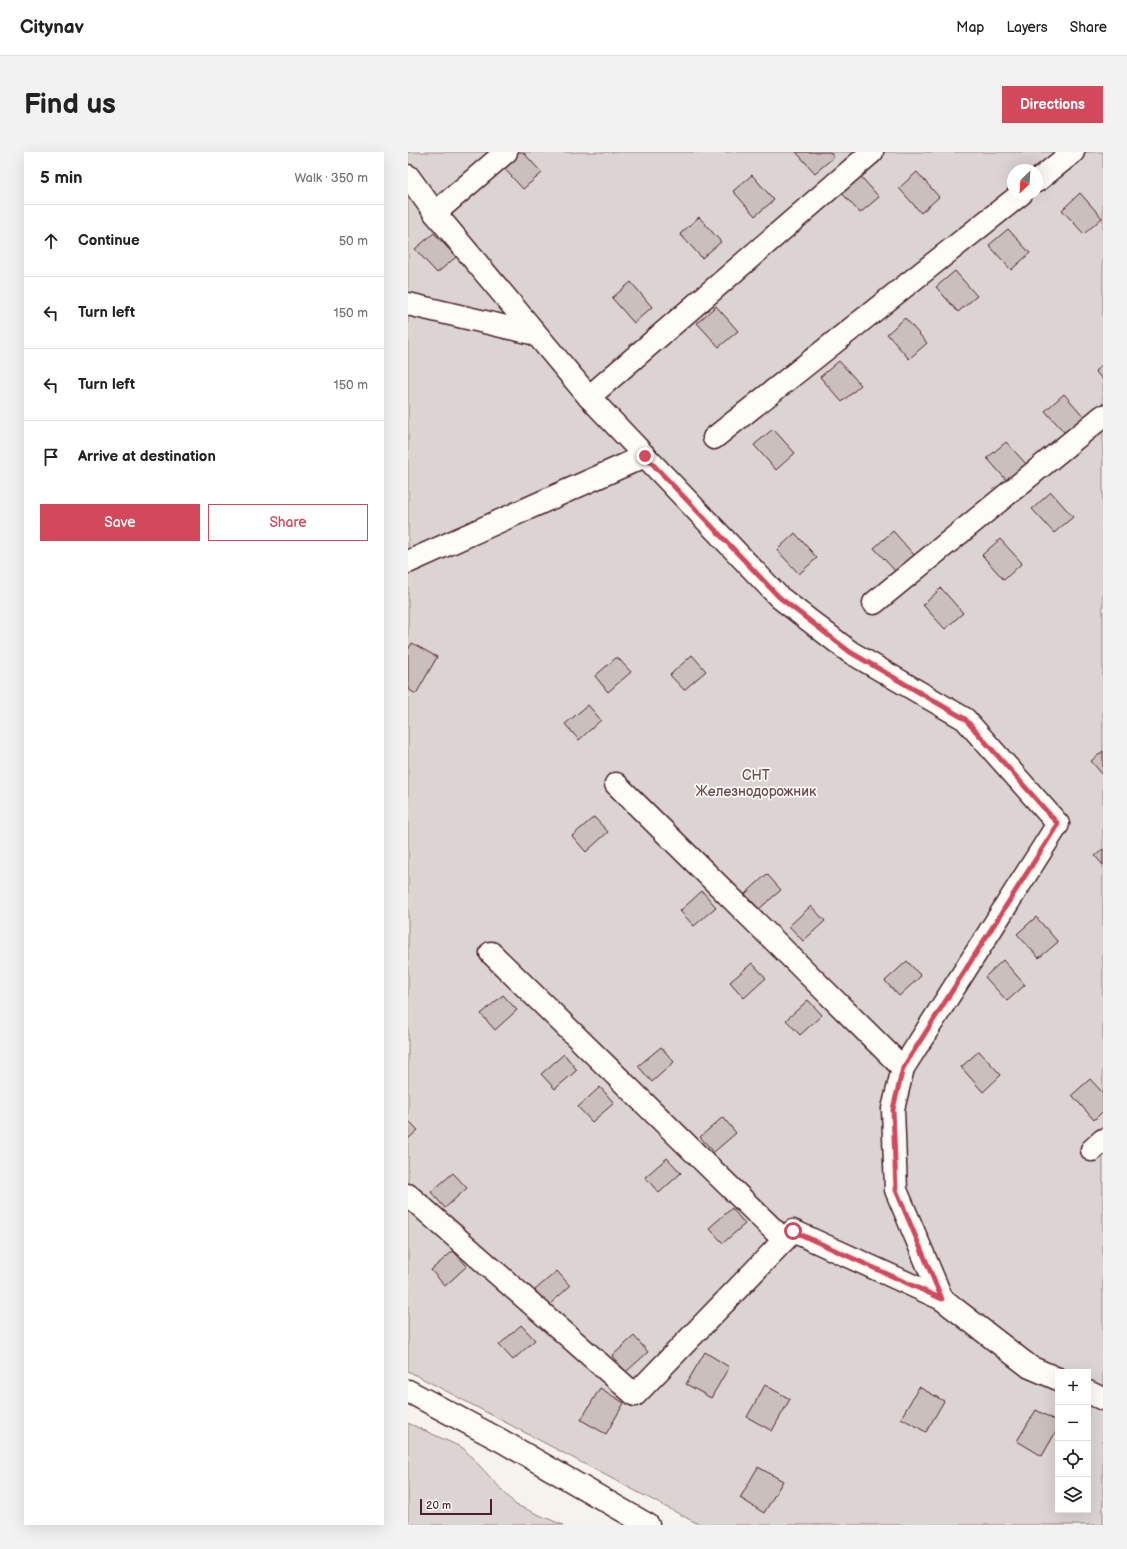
<!DOCTYPE html>
<html lang="en">
<head>
<meta charset="utf-8">
<style>
	:root { --surface:#fff; --page:#f2f2f2; --text:#222; --muted:#767676; --line:#e0e0e0; --accent:#d1495b }
	body { margin:0; font-family:"Balsamiq Sans",sans-serif; background:var(--page); color:var(--text) }
	.controls { position:absolute; right:12px; bottom:12px; display:grid; overflow:hidden; border-radius:0px; box-shadow:0 4px 16px #0002 }
	.controls button { width:36px; height:36px; display:grid; place-items:center; padding:0; border:0; border-bottom:1px solid var(--line); background:var(--surface); color:var(--text); font:20px sans-serif }
	.compass { position:absolute; left:599px; top:12px; width:36px; height:36px; border-radius:50%; background:var(--surface); box-shadow:0 4px 16px #0002; rotate:205deg }
	.scale { position:absolute; left:12px; bottom:10px; width:72px; box-sizing:border-box; padding-left:4px; border:2px solid #4a1f2b; border-top:0; font-size:11px; line-height:14px; white-space:nowrap; color:#4a1f2b; -webkit-text-stroke:3px #fdfcf7; paint-order:stroke }
	.stop { position:absolute; width:12px; height:12px; margin:-9px; border:3px solid #d1495b; border-radius:50%; background:#fff }
	.stop.end { background:#d1495b; border-color:#fff; box-shadow:0 1px 4px #0008 }
	.list { margin:0; padding:0; list-style:none }
	h2 { display:flex; justify-content:space-between; align-items:center; height:52px; margin:0; padding:0 16px; font-size:17px }
	h2 small { font-size:13px; font-weight:400; color:var(--muted) }
	.list li { display:grid; grid-template-columns:26px 1fr auto; gap:12px; align-items:center; box-sizing:border-box; height:72px; padding:0 16px; border-top:1px solid var(--line) }
	.list b { display:block; font-size:15px; white-space:nowrap }
	.list em { font-size:13px; font-style:normal; color:var(--muted) }
	.actions { display:flex; gap:8px; padding:12px 16px }
	.actions a { flex:1; padding:9px 0; border:1px solid var(--accent); border-radius:0px; text-align:center; font-size:14px; color:var(--accent) }
	.actions .main { background:var(--accent); color:#fff }
	.icon { flex:none; width:22px; height:22px; fill:none; stroke:currentColor; stroke-width:2; stroke-linecap:round; stroke-linejoin:round }
	.map { position:relative; flex:none; width:695px; height:1373px; overflow:hidden; border-radius:0px }
	header { display:flex; align-items:center; gap:24px; box-sizing:border-box; height:56px; padding:0 20px; background:var(--surface); border-bottom:1px solid var(--line) }
	header strong { font-size:19px }
	nav { display:flex; gap:22px; margin-inline-start:auto; font-size:14px }
	.intro { display:flex; align-items:center; justify-content:space-between; box-sizing:border-box; height:96px; padding:0 24px }
	h1 { margin:0; font-size:28px }
	.button { padding:10px 18px; border-radius:0px; background:var(--accent); color:#fff; font-size:14px; font-weight:700 }
	main { display:flex; gap:24px; padding:0 24px }
	aside { flex:1; background:var(--surface); border-radius:0px; box-shadow:0 4px 16px #0002 }
	.map>svg:first-child { display:block }
	.green { fill:#dcd4d2; stroke:#937a7e; fill-rule:evenodd }
	.building { fill:#cbbfbe; stroke:#4a1f2b }
	.lines { fill:none; stroke-linecap:round; stroke-linejoin:round }
	.minor-casing { stroke:#4a1f2b; stroke-width:25 }
	.minor { stroke:#fdfcf7; stroke-width:22 }
	.route { stroke:#d1495b; stroke-width:5 }
	.labels { text-anchor:middle; stroke-width:3.5; stroke-linejoin:round; paint-order:stroke }
	.park-label { font-size:14px; fill:#6e4c55; stroke:#fdfcf7 }
</style>
</head>
<body>
<header>
<strong>Citynav</strong>
<nav><a>Map</a><a>Layers</a><a>Share</a></nav>
</header>
<div class="intro"><h1>Find us</h1><a class="button">Directions</a></div>
<main>
<aside>
<h2>5 min<small>Walk · 350 m</small></h2>
<ul class="list">
<li><svg class="icon" aria-label="ahead" viewBox="0 0 24 24"><path d="M12 20V5M6 11l6-6 6 6"/></svg><div><b>Continue</b></div><em>50 m</em></li>
<li><svg class="icon" aria-label="left" viewBox="0 0 24 24"><path d="M17 20v-9H6M10 6l-5 5 5 5"/></svg><div><b>Turn left</b></div><em>150 m</em></li>
<li><svg class="icon" aria-label="left" viewBox="0 0 24 24"><path d="M17 20v-9H6M10 6l-5 5 5 5"/></svg><div><b>Turn left</b></div><em>150 m</em></li>
<li><svg class="icon" aria-label="arrive" viewBox="0 0 24 24"><path d="M6 21V4h12l-3 4 3 4H6"/></svg><div><b>Arrive at destination</b></div></li>
</ul>
<div class="actions"><a class="main">Save</a><a>Share</a></div>
</aside>
<div class="map">
<svg width="695" height="1373" viewBox="0 0 695 1373">
	<rect width="100%" height="100%" fill="#f6f3ef"/>
	<filter id="ink" filterUnits="userSpaceOnUse"><feTurbulence type="fractalNoise" baseFrequency=".025" numOctaves="2"/><feDisplacementMap in="SourceGraphic" scale="8" xChannelSelector="R" yChannelSelector="G"/><feConvolveMatrix kernelMatrix="1 2 1 2 8 2 1 2 1" color-interpolation-filters="sRGB"/></filter>
	<g filter="url(#ink)">
		<g class="green">
			<path d="M 0,0 L 695,0 L 695,1373 L 292,1373 L 0,1219 ZM 605,18 L 629,18 L 629,42 L 605,42 ZM 650,1220 L 680,1220 L 680,1358 L 650,1358 Z"/>
			<path d="M 0,1271 L 55,1296 L 108,1353 L 155,1373 L 0,1373 Z"/>
		</g>
		<g class="building">
			<path d="M 108,0 L 115,0 L 134,21 L 115,37 L 93,13 Z"/>
			<path d="M 388,0 L 422,0 L 426,5 L 407,21 Z"/>
			<path d="M 449,20 L 471,45 L 452,61 L 430,37 Z"/>
			<path d="M 509,20 L 531,45 L 513,61 L 491,36 Z"/>
			<path d="M 344,23 L 366,48 L 347,64 L 325,39 Z"/>
			<path d="M 672,41 L 694,66 L 676,82 L 654,58 Z"/>
			<path d="M 291,65 L 313,90 L 294,106 L 272,82 Z"/>
			<path d="M 600,77 L 622,101 L 603,118 L 581,93 Z"/>
			<path d="M 26,81 L 48,105 L 29,121 L 7,97 Z"/>
			<path d="M 547,119 L 569,144 L 550,160 L 528,135 Z"/>
			<path d="M 223,130 L 244,155 L 226,171 L 204,146 Z"/>
			<path d="M 308,154 L 330,179 L 311,195 L 289,171 Z"/>
			<path d="M 497,166 L 519,191 L 501,207 L 479,182 Z"/>
			<path d="M 431,209 L 453,233 L 434,250 L 412,225 Z"/>
			<path d="M 695,212 L 695,228 L 687,219 Z"/>
			<path d="M 656,242 L 678,267 L 659,283 L 637,259 Z"/>
			<path d="M 365,277 L 387,301 L 368,318 L 346,293 Z"/>
			<path d="M 598,290 L 620,314 L 601,331 L 579,306 Z"/>
			<path d="M 643,340 L 665,365 L 646,381 L 624,357 Z"/>
			<path d="M 485,379 L 507,404 L 488,420 L 466,396 Z"/>
			<path d="M 387,381 L 409,406 L 391,422 L 369,398 Z"/>
			<path d="M 592,387 L 614,411 L 596,428 L 574,403 Z"/>
			<path d="M 533,436 L 555,461 L 537,477 L 515,453 Z"/>
			<path d="M 4,491 L 29,505 L 8,542 L 0,537 L 0,498 Z"/>
			<path d="M 284,503 L 298,519 L 276,538 L 262,523 Z"/>
			<path d="M 209,505 L 223,520 L 200,540 L 187,524 Z"/>
			<path d="M 180,553 L 193,568 L 171,588 L 157,572 Z"/>
			<path d="M 695,599 L 695,623 L 683,609 Z"/>
			<path d="M 186,665 L 200,680 L 178,700 L 164,684 Z"/>
			<path d="M 695,697 L 695,713 L 687,704 Z"/>
			<path d="M 359,722 L 373,738 L 351,757 L 337,742 Z"/>
			<path d="M 294,739 L 308,755 L 286,774 L 272,759 Z"/>
			<path d="M 403,754 L 417,769 L 395,789 L 381,774 Z"/>
			<path d="M 628,765 L 650,790 L 631,806 L 609,782 Z"/>
			<path d="M 595,808 L 617,833 L 599,849 L 577,825 Z"/>
			<path d="M 499,809 L 513,824 L 491,844 L 477,829 Z"/>
			<path d="M 344,811 L 358,826 L 336,846 L 322,830 Z"/>
			<path d="M 95,843 L 109,858 L 87,878 L 73,862 Z"/>
			<path d="M 400,848 L 414,863 L 392,883 L 378,868 Z"/>
			<path d="M 253,895 L 266,910 L 244,930 L 230,914 Z"/>
			<path d="M 571,899 L 593,923 L 575,940 L 553,915 Z"/>
			<path d="M 156,902 L 169,918 L 147,937 L 133,922 Z"/>
			<path d="M 682,927 L 695,941 L 695,959 L 686,968 L 664,943 Z"/>
			<path d="M 192,935 L 206,951 L 184,970 L 170,955 Z"/>
			<path d="M 315,965 L 328,981 L 306,1000 L 292,985 Z"/>
			<path d="M 0,968 L 10,978 L 0,987 Z"/>
			<path d="M 259,1006 L 273,1021 L 251,1041 L 237,1025 Z"/>
			<path d="M 45,1021 L 59,1036 L 37,1056 L 23,1040 Z"/>
			<path d="M 324,1056 L 337,1072 L 315,1091 L 301,1076 Z"/>
			<path d="M 45,1099 L 59,1114 L 37,1134 L 23,1118 Z"/>
			<path d="M 149,1119 L 162,1134 L 140,1154 L 127,1138 Z"/>
			<path d="M 113,1173 L 127,1188 L 105,1208 L 91,1193 Z"/>
			<path d="M 226,1184 L 240,1200 L 218,1220 L 204,1204 Z"/>
			<path d="M 297,1200 L 321,1215 L 303,1246 L 278,1232 Z"/>
			<path d="M 357,1233 L 382,1247 L 364,1279 L 339,1265 Z"/>
			<path d="M 511,1235 L 536,1249 L 518,1280 L 493,1266 Z"/>
			<path d="M 192,1236 L 216,1251 L 198,1282 L 173,1268 Z"/>
			<path d="M 628,1258 L 650,1270 L 650,1276 L 634,1304 L 609,1289 Z"/>
			<path d="M 350,1315 L 375,1329 L 356,1361 L 332,1346 Z"/>
		</g>
		<g class="lines">
			<defs>
				<g id="minor">
					<path d="M 0,24 L 27,61 L 181,245 L 371,445 L 442,500 L 557,567 L 650,672 L 495,916 L 485,957 L 488,1038 L 534,1147 L 622,1215 L 650,1227"/>
					<path d="M 629,29 L 665,0"/>
					<path d="M 27,61 L 98,0"/>
					<path d="M 0,152 L 128,182"/>
					<path d="M 181,245 L 464,0"/>
					<path d="M 306,286 L 613,42"/>
					<path d="M 0,410 L 237,304"/>
					<path d="M 466,451 L 695,264"/>
					<path d="M 208,632 L 495,916"/>
					<path d="M 83,801 L 376,1088"/>
					<path d="M 684,998 L 695,988"/>
					<path d="M 0,1043 L 227,1243 L 385,1079 L 534,1147"/>
					<path d="M 0,1239 L 94,1289 L 240,1373"/>
					<path d="M 680,1240 L 695,1247"/>
				</g>
			</defs>
			<use href="#minor" class="minor-casing"/>
			<use href="#minor" class="minor"/>
		</g>
	</g>
	<g class="lines" filter="url(#ink)">
		<path class="route" d="M 237,304 L 371,445 L 442,500 L 557,567 L 650,672 L 495,916 L 485,957 L 488,1038 L 534,1147 L 385,1079"/>
	</g>
	<g class="labels">
		<g class="park-label">
			<text x="348" y="628">СНТ<tspan x="348" dy="16">Железнодорожник</tspan></text>
		</g>
	</g>
</svg>
<div class="controls">
<button>+</button>
<button>−</button>
<button><svg class="icon" aria-label="locate" viewBox="0 0 24 24"><circle cx="12" cy="12" r="6"/><path d="M12 2v4M12 18v4M2 12h4M18 12h4"/></svg></button>
<button><svg class="icon" aria-label="layers" viewBox="0 0 24 24"><path d="M12 4l9 5-9 5-9-5zM3 14l9 5 9-5"/></svg></button>
</div>
<svg class="compass" viewBox="-18 -18 36 36"><path d="M0-13l5 13h-10z" fill="#e53935"/><path d="M0 13l5-13h-10z" fill="#767676"/></svg>
<div class="scale">20 m</div>
<div class="stop" style="left:385px;top:1079px"></div>
<div class="stop end" style="left:237px;top:304px"></div>
</div>
</main>
</body>
</html>
